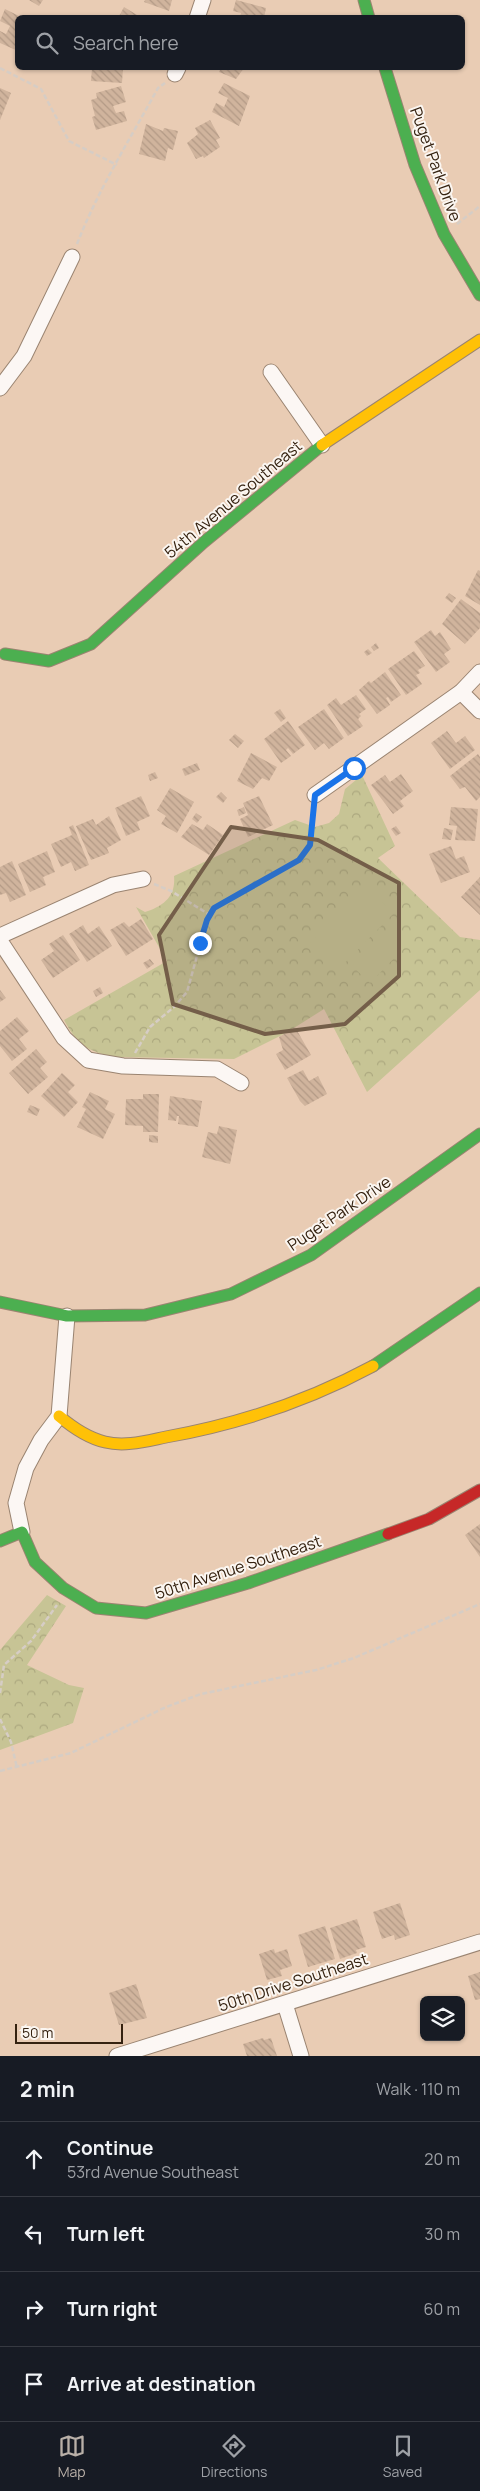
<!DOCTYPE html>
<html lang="en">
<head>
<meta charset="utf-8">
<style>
	:root { --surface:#171b24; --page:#242831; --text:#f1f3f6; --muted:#9ea1a6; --line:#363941; --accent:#b9b0a8 }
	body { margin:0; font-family:Manrope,sans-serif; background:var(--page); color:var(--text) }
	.controls { position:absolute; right:15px; bottom:15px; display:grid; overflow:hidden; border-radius:8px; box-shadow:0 1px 4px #0004 }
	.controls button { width:45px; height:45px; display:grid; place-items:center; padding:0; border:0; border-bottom:1px solid var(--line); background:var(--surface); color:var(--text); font:25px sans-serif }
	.scale { position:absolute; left:15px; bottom:12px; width:108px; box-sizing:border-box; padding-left:5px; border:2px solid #352210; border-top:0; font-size:14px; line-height:18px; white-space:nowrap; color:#352210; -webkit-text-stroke:4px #fbf6f1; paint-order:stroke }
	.stop { position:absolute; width:15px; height:15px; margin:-11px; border:4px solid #1a73e8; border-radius:50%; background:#fff }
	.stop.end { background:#1a73e8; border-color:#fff; box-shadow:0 1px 5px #0008 }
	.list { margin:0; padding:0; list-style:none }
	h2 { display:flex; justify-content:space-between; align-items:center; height:65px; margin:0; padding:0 20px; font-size:21px }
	h2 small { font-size:16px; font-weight:400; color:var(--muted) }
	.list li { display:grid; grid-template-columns:32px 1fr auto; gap:15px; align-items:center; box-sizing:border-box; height:75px; padding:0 20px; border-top:1px solid var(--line) }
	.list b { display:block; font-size:19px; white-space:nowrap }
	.list p { margin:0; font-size:16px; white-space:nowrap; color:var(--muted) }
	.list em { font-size:16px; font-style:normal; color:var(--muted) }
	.icon { flex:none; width:28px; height:28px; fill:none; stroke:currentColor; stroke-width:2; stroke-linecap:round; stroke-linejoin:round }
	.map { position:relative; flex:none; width:480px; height:2056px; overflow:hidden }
	.search { position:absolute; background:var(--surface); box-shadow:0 1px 4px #0004; left:15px; right:15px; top:15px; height:55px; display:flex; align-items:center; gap:12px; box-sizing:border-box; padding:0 18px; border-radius:8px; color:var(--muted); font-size:19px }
	.sheet { height:365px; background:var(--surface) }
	nav { display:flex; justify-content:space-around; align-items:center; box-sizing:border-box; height:70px; border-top:1px solid var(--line); background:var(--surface); font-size:14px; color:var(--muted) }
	nav a { display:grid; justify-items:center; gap:2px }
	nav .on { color:var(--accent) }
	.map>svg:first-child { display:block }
	.park { fill:url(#park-crowns) }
	.pitch { fill:#c7c495 }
	.building { fill:url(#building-back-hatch) }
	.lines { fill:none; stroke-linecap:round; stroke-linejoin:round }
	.street-casing { stroke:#9a8471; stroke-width:17 }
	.fast-casing { stroke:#9a8471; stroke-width:13 }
	.slow-casing { stroke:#9a8471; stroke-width:13 }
	.jam-casing { stroke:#9a8471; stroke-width:13 }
	.path { stroke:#d6cdc5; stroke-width:2.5; stroke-dasharray:5 2.5; stroke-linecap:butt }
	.street { stroke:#fcf7f4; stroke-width:15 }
	.fast { stroke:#4caf50; stroke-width:11 }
	.slow { stroke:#ffc107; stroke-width:11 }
	.jam { stroke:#c62828; stroke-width:11 }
	.route { stroke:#1a73e8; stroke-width:6 }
	.marked { fill:#745e49; fill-opacity:0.2; stroke:#745e49; stroke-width:4; stroke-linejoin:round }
	.labels { text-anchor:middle; stroke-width:4; stroke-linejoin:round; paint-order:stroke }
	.street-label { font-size:16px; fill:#352210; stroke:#fbf6f1 }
</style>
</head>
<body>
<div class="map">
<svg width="480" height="2056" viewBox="0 0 480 2056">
	<defs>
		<pattern id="park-crowns" width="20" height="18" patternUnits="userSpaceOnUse" patternTransform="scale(1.25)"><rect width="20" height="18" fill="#c7c495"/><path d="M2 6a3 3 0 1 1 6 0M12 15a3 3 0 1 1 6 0" fill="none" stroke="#aca87f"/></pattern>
		<pattern id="building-back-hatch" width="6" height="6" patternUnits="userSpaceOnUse" patternTransform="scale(1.25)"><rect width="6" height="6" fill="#d0b49d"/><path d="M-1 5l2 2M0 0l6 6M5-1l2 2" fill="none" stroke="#b39a86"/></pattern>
	</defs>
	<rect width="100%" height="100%" fill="#e9ccb4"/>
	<g class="park">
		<path d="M 362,775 L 395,846 L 378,858 L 460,937 L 480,940 L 480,990 L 367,1092 L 324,1009 L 286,1033 L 234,1059 L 115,1057 C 88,1052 77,1044 64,1020 L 167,961 L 136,907 L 145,912 C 163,906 176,897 174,876 L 295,820 L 315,827 L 329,823 L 339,814 L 345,789 Z"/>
		<path d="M 47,1595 L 66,1606 L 27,1665 L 69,1685 L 84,1688 L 73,1723 L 0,1750 L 0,1650 Z"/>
	</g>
	<g class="pitch">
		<path d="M 365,885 L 394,913 L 339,969 L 310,943 Z"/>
		<path d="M 388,929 L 406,946 L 370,983 L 352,966 Z"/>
	</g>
	<g class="building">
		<path d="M 29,0 L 43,0 L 39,6 Z"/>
		<path d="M 145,0 L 172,0 L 169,11 L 144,2 Z"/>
		<path d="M 236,0 L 266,8 L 264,18 L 240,18 L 241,13 L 233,11 Z"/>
		<path d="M 124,7 L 142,18 L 118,18 Z"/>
		<path d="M 5,9 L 23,18 L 18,18 L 18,51 L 0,43 L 0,31 L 6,34 L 10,26 L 0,21 Z"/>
		<path d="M 92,68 L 123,68 L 122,83 L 91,81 Z"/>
		<path d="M 221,68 L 244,68 L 236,79 L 219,72 Z"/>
		<path d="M 224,83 L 250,96 L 239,126 L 212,112 L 216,103 L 224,107 L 228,98 L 218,93 Z"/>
		<path d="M 121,86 L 126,102 L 113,106 L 116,113 L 124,111 L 127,121 L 96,130 L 92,117 L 95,116 L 91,100 L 97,98 L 96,93 Z"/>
		<path d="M 0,88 L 11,93 L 0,120 Z"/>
		<path d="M 210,120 L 220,138 L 216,140 L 220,147 L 204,158 L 203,156 L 196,159 L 187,143 L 198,134 L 195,128 Z"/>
		<path d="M 146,124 L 163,131 L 164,128 L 178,131 L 173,150 L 168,148 L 165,161 L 139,154 Z"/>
		<path d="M 478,570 L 480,571 L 480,605 L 465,596 Z"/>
		<path d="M 449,593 L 456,598 L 452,603 L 445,598 Z"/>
		<path d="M 461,599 L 480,613 L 480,628 L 465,644 L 442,624 Z"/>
		<path d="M 431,630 L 435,636 L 440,632 L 451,649 L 444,654 L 450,662 L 436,672 L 414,642 Z"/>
		<path d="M 376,643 L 379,648 L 374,651 L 371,647 Z"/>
		<path d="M 368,649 L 372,653 L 367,656 L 364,652 Z"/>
		<path d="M 414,651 L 425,666 L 418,670 L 420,673 L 416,675 L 422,684 L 406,695 L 388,669 Z"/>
		<path d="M 385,672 L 401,695 L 391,702 L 388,697 L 386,698 L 390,705 L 377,714 L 359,690 L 369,681 L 371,683 Z"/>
		<path d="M 356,695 L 366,709 L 359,714 L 361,716 L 358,719 L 363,726 L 348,736 L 327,705 L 336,698 L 341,705 Z"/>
		<path d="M 280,709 L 286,718 L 281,722 L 274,713 Z"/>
		<path d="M 324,709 L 344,738 L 329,749 L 324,743 L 315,750 L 298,727 Z"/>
		<path d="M 288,721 L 305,745 L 293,754 L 288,748 L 286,750 L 291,756 L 281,763 L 264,739 Z"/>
		<path d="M 447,731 L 456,743 L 465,736 L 475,750 L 450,769 L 431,743 Z"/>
		<path d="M 235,734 L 244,741 L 238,748 L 229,740 Z"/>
		<path d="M 251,753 L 277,767 L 269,781 L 262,778 L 253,789 L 237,781 Z"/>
		<path d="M 478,754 L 480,757 L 480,797 L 476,801 L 465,787 L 460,789 L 450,776 Z"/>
		<path d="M 197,763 L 200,770 L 185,776 L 182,769 Z"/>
		<path d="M 155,772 L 158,778 L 150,781 L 148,775 Z"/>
		<path d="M 401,774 L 413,791 L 400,801 L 404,806 L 393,814 L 371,785 L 385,775 L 390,782 Z"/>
		<path d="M 170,788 L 194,802 L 177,833 L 161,824 L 166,816 L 157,810 Z"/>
		<path d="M 221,792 L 227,798 L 223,803 L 216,797 Z"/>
		<path d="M 141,796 L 150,816 L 137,822 L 140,830 L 126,836 L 115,808 Z"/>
		<path d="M 259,796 L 273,825 L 248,837 L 240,819 L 248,815 L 243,803 Z"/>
		<path d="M 244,807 L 246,813 L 239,816 L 237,810 Z"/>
		<path d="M 451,807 L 478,809 L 475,841 L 455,840 L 457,826 L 449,825 Z"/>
		<path d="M 196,813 L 202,817 L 197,823 L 192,819 Z"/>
		<path d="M 109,816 L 121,840 L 107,848 L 109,853 L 91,860 L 76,826 L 93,819 L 96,825 Z"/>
		<path d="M 192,824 L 203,830 L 207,824 L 223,835 L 209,855 L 181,837 Z"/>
		<path d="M 73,825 L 89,865 L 75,871 L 71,862 L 61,867 L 51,844 L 72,835 L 69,827 Z"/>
		<path d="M 396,826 L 401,833 L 396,836 L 391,829 Z"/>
		<path d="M 444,828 L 453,830 L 451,840 L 442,839 Z"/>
		<path d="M 451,846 L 456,859 L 464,856 L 470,872 L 441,883 L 429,854 Z"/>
		<path d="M 47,851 L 55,872 L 43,877 L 46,885 L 30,892 L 18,864 Z"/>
		<path d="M 12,861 L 26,895 L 10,902 L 6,893 L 0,895 L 0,867 Z"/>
		<path d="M 480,877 L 480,915 L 461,897 Z"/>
		<path d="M 141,919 L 153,939 L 126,956 L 110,930 L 124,922 L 129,927 Z"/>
		<path d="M 83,925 L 88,934 L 99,926 L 112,946 L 87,962 L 69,934 Z"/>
		<path d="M 63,935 L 80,960 L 53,978 L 41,960 L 54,951 L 49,944 Z"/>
		<path d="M 150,959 L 154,964 L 147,969 L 143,963 Z"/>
		<path d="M 100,987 L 103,993 L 96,997 L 93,991 Z"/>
		<path d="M 0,990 L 6,998 L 0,1002 Z"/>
		<path d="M 17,1017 L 29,1031 L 19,1039 L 27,1049 L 12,1061 L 0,1046 L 0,1031 Z"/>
		<path d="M 295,1027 L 311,1055 L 285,1070 L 276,1054 L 283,1050 L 279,1037 Z"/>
		<path d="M 36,1049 L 47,1062 L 40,1068 L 48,1077 L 28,1094 L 9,1073 Z"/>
		<path d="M 303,1070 L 309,1081 L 318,1076 L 327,1094 L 305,1106 L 300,1101 L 287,1078 Z"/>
		<path d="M 62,1073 L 75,1085 L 68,1092 L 78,1102 L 64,1117 L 41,1096 Z"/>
		<path d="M 90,1092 L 109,1101 L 105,1109 L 115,1114 L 103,1139 L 77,1127 L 86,1109 L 82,1107 Z"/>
		<path d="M 143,1094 L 159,1094 L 158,1132 L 143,1132 L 143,1126 L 125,1125 L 126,1099 L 143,1099 Z"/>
		<path d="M 170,1096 L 202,1101 L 198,1127 L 178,1124 L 179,1116 L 177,1116 L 176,1121 L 168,1120 Z"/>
		<path d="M 30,1105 L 40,1109 L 37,1116 L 27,1112 Z"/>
		<path d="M 219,1126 L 237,1130 L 230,1164 L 202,1157 L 208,1132 L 217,1134 Z"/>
		<path d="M 149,1135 L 158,1136 L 158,1143 L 149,1142 Z"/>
		<path d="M 480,1524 L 480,1557 L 465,1535 Z"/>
		<path d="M 400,1903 L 410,1935 L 395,1940 L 394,1935 L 382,1939 L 373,1912 Z"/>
		<path d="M 357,1919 L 366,1947 L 356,1950 L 357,1953 L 340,1959 L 330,1928 Z"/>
		<path d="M 325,1926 L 335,1959 L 308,1967 L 298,1935 Z"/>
		<path d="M 274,1949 L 275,1953 L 287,1949 L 292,1966 L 280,1970 L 282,1976 L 267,1980 L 259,1954 Z"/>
		<path d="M 480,1972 L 480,1999 L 475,2000 L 468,1976 Z"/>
		<path d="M 136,1984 L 147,2018 L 119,2025 L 109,1993 Z"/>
		<path d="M 263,2038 L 264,2040 L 271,2038 L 277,2056 L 247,2056 L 243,2044 Z"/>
	</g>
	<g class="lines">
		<defs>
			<g id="street">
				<path d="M 197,18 L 203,0"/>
				<path d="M 175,74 L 178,68"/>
				<path d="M 271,372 L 322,445"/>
				<path d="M 0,388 L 24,356 L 72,257"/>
				<path d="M 461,692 L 480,711"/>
				<path d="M 315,795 L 461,692 L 480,672"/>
				<path d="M 0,936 L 113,885 L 143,879"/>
				<path d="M 0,941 L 64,1038 L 88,1060 L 123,1066 L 217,1069 L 241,1083"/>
				<path d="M 22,1532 L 16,1503 L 26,1468 L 41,1440 L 59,1416 L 67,1316"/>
				<path d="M 285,2004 L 301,2056"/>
				<path d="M 117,2056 L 480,1942"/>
			</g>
			<g id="fast">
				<path d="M 364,0 L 369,18"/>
				<path d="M 385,68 L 415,165 L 444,234 L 480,295"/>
				<path d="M 5,654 L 49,661 L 91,644 L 204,542 L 322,445"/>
				<path d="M 0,1302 L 67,1316 L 145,1315 L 231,1294 L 311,1255 L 480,1134"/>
				<path d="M 373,1366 L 480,1293"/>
				<path d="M 0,1541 L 22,1532 L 35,1562 L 63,1588 L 96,1608 L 146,1613 L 248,1583 L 388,1534"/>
			</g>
			<g id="slow">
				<path d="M 322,445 L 480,340"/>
				<path d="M 59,1416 C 72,1427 88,1438 105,1442 C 125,1447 146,1441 166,1437 C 239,1424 308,1401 373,1366"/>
			</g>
			<path id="jam" d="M 388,1534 L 429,1519 L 480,1490"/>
		</defs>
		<use href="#street" class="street-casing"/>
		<use href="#fast" class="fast-casing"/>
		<use href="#slow" class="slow-casing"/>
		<use href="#jam" class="jam-casing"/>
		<g class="path">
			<path d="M 0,68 L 41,89 L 69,141 L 117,165"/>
			<path d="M 457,224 L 480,206"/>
			<path d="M 77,244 C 98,190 130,139 158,88 L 165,83"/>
			<path d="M 154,884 L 171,891 L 210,915"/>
			<path d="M 135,1053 L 150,1027 L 174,1007 L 187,992 L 207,920 L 214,908 L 299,860 L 310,845 L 313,809"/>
			<path d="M 0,1693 L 4,1665 L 31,1641 L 57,1605"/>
			<path d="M 0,1719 L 11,1742 L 17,1768"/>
			<path d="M 0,1771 L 71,1753 L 166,1707 L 201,1694 L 316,1670 L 354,1658 L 480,1604"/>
		</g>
		<use href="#street" class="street"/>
		<use href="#fast" class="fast"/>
		<use href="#slow" class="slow"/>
		<use href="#jam" class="jam"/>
	</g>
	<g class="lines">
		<path class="route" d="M 200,943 L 207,920 L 214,908 L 299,860 L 310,845 L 315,795 L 354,768"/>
	</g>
	<path class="marked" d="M 231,827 L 318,840 L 399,883 L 399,976 L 345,1024 L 265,1034 L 173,1004 L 159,935 Z"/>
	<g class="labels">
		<g class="street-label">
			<text transform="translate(436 164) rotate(70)" y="6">Puget Park Drive</text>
			<text transform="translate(233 499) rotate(-40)" y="6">54th Avenue Southeast</text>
			<text transform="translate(339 1213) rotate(-34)" y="6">Puget Park Drive</text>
			<text transform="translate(238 1567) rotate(-18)" y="6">50th Avenue Southeast</text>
			<text transform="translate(293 1982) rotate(-18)" y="6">50th Drive Southeast</text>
		</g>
	</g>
</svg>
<div class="controls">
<button><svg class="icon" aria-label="layers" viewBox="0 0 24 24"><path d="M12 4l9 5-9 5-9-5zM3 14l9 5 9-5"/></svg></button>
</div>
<div class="scale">50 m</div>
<div class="stop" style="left:354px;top:768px"></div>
<div class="stop end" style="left:200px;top:943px"></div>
<div class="search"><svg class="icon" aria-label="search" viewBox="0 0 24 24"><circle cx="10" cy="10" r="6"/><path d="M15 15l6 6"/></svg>Search here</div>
</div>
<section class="sheet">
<h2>2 min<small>Walk · 110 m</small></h2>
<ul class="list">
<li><svg class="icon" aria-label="ahead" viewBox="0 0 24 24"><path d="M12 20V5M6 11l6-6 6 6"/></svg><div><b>Continue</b><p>53rd Avenue Southeast</p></div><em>20 m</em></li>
<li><svg class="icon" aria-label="left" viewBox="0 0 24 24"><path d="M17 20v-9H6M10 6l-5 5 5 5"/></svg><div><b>Turn left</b></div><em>30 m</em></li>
<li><svg class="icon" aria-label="right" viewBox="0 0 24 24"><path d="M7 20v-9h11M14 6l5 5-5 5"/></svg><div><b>Turn right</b></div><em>60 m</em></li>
<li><svg class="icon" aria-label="arrive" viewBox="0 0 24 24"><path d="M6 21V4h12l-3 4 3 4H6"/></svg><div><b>Arrive at destination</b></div></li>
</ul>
</section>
<nav>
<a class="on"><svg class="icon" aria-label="map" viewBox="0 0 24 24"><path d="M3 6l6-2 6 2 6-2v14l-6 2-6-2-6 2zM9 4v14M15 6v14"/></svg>Map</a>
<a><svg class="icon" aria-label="directions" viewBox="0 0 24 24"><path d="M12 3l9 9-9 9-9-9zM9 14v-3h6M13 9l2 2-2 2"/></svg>Directions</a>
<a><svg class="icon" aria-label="saved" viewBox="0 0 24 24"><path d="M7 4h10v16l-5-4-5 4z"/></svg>Saved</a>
</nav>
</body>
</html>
